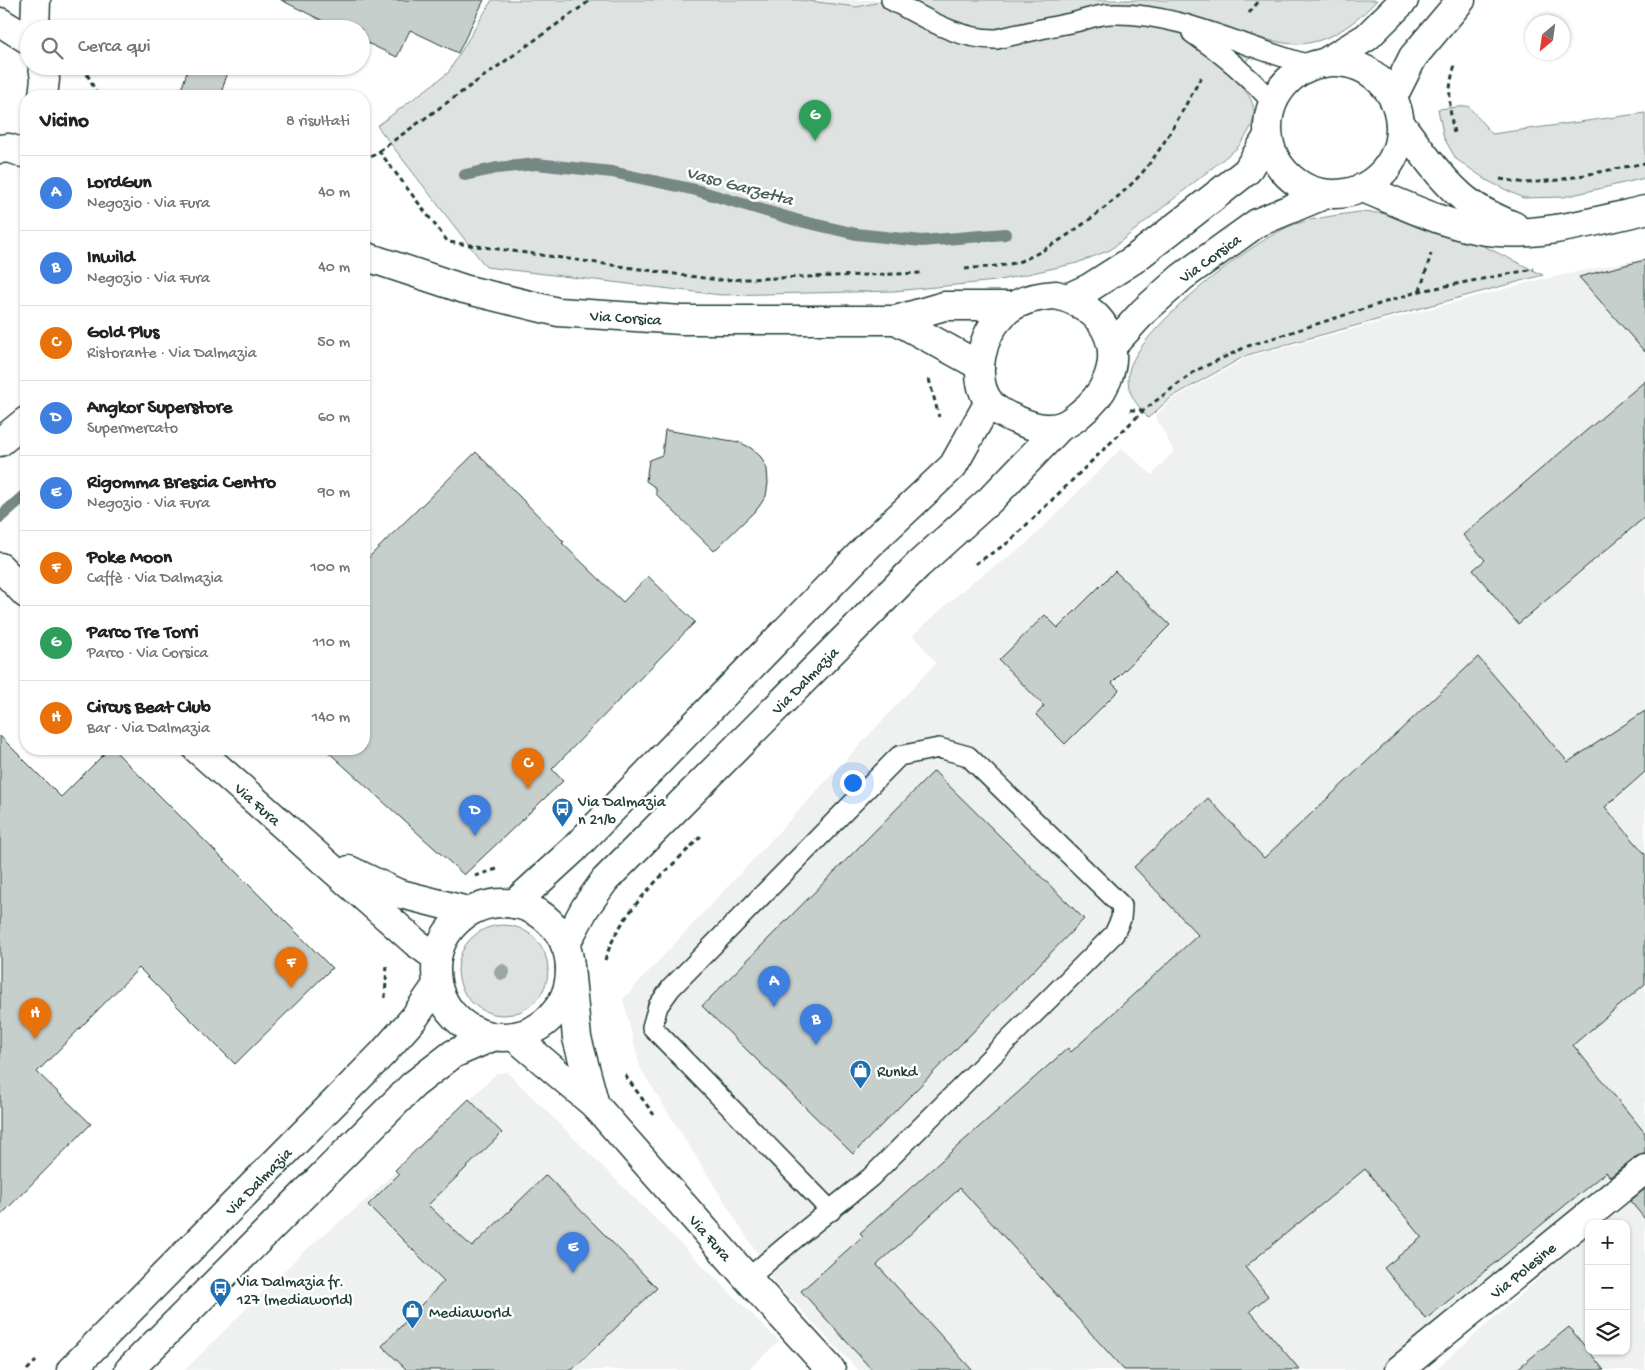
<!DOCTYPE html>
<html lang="it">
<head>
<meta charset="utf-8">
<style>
	:root { --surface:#fff; --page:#f6f6f6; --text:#222; --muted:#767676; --line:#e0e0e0; --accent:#ea580c }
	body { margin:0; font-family:"Gochi Hand",sans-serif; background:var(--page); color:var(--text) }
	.controls { position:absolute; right:15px; bottom:15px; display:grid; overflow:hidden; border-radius:10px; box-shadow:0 1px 4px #0004 }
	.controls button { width:45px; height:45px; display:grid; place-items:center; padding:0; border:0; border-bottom:1px solid var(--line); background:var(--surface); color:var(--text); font:25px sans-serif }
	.compass { position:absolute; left:1525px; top:15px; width:45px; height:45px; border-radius:50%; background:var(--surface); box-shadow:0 1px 4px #0004; rotate:209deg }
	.you { position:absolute; left:852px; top:782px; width:18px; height:18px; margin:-12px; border:4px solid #fff; border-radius:50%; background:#1a73e8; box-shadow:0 0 0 8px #1a73e833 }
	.badge { display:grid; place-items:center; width:32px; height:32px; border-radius:50%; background:var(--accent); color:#fff; font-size:16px; font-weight:700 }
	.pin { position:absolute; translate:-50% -41px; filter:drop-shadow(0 1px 2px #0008) }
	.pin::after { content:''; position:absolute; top:26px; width:18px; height:15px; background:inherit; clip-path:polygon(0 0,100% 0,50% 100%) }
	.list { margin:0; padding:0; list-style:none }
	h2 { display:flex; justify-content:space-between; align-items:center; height:65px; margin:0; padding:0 20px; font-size:21px }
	h2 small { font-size:16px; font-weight:400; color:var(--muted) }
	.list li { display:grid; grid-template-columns:32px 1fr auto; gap:15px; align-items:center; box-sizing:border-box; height:75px; padding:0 20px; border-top:1px solid var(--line) }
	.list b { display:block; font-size:19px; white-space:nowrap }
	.list p { margin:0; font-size:16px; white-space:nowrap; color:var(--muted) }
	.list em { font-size:16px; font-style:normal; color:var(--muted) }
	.icon { flex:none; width:28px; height:28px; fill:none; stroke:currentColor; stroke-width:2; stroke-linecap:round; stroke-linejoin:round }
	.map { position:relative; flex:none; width:1645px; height:1370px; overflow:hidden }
	.search { position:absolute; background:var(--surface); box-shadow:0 1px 4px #0004; left:20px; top:20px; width:350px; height:55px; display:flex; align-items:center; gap:12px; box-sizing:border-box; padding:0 18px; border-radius:28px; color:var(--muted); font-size:19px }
	.panel { position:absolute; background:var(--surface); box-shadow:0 1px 4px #0004; left:20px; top:90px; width:350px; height:665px; border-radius:20px }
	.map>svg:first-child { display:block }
	.built { fill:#eef1f0 }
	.green { fill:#dee3e2; stroke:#7e908b }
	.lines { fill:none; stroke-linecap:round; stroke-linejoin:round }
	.stream { stroke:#758883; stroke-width:12 }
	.building { fill:#c7cfcc; stroke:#1f3d34 }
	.lane-casing { stroke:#1f3d34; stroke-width:22 }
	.street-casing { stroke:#1f3d34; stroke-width:31 }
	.secondary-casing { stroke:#1f3d34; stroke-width:31 }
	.path { stroke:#1f3d34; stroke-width:3; stroke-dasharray:5 4; stroke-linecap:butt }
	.lane { stroke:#fff; stroke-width:19 }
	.street { stroke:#fff; stroke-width:28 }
	.secondary { stroke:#fff; stroke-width:28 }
	.tree { fill:#99a6a3 }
	.labels { text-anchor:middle; stroke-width:5; stroke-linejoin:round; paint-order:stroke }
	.street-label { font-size:16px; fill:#1f3d34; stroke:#fff }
	.poi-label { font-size:16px; fill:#1f3d34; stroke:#fff; text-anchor:start }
	.water-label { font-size:18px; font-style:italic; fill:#4a625b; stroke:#fff }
</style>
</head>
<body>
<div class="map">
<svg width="1645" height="1370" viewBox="0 0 1645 1370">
	<rect width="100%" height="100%" fill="#fff"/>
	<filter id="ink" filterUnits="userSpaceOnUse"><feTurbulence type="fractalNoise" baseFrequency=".02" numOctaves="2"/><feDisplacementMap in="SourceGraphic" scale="10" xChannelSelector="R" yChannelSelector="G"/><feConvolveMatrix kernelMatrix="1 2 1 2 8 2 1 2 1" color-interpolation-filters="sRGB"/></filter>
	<g filter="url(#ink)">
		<g class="built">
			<path d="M 800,0 L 889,0 L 857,7 Z"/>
			<path d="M 1645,258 L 1645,1152 L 1382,1370 L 858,1370 L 777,1285 L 640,1068 L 623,999 L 936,663 L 913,635 L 972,582 L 1024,546 L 1122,448 L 1152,475 L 1174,451 L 1155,416 L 1173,399 L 1248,357 L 1539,280 Z"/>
			<path d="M 507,1072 L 779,1341 L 748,1370 L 185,1370 L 302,1253 L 366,1200 L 497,1073 Z"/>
			<path d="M 1645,1185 L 1645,1370 L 1435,1370 L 1589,1234 L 1589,1351 L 1626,1351 L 1626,1224 L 1601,1224 Z"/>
		</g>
		<g class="green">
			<path d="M 492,0 L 800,0 L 857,7 L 889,0 L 1377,0 C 1356,23 1328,44 1296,44 C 1286,44 1274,41 1264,39 L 1233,78 C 1261,103 1260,120 1237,148 L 1110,250 L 1077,263 L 996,281 L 895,291 L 721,295 L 486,267 L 377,126 L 448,73 Z"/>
			<path d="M 1468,106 L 1492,134 L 1645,113 L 1645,178 L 1564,197 L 1523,198 L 1488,181 L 1456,159 L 1444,138 L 1438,109 Z"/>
			<path d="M 1359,212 L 1395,214 L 1453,231 L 1543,275 L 1247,355 L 1172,397 L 1148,418 C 1136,403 1125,392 1129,371 C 1138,329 1255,238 1295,224 C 1315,218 1338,215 1359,212 Z"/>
			<circle cx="503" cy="970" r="45"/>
		</g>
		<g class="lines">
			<g class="stream">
				<path d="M 465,175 L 497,168 L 536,164 L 612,172 L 696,190 L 796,220 L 856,234 L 922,241 L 1005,234"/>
				<path d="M 0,517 L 26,494"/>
			</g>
		</g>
		<g class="building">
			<path d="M 281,0 L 484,0 L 458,53 L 410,30 L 397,57 L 361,40 L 361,29 L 339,29 Z"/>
			<path d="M 189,66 L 230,66 L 220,96 L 179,96 Z"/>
			<path d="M 1645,260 L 1645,352 L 1579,277 Z"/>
			<path d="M 1645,381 L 1645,517 L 1518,624 L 1473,570 L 1485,560 L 1463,535 Z"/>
			<path d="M 665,430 L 739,442 L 751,448 L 761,457 L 767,469 L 768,483 L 766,496 L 758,508 L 714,551 L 656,494 L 656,488 L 646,481 L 649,460 L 662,455 Z"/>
			<path d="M 476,452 L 564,542 L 562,543 L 623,602 L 648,576 L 695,622 L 552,769 L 563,781 L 464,875 L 325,749 L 364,749 L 364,562 Z"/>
			<path d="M 1115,571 L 1170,625 L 1112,683 L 1119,690 L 1065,744 L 1036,715 L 1044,706 L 999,660 L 1045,615 L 1058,628 Z"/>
			<path d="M 1478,657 L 1568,762 L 1645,711 L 1645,772 L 1605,807 L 1645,854 L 1645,984 L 1573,1045 L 1645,1133 L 1645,1154 L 1635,1157 L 1610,1177 L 1606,1172 L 1426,1319 L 1384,1268 L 1422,1237 L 1365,1169 L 1245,1267 L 1268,1296 L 1250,1311 L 1300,1370 L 1124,1370 L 960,1188 L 877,1265 L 972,1370 L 872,1370 L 801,1291 L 863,1236 L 860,1233 L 1068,1048 L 1071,1052 L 1198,935 L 1134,867 L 1208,798 L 1264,858 Z"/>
			<path d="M 0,736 L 61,797 L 109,749 L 113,749 L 332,968 L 235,1064 L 139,968 L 37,1072 L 91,1124 L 0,1216 Z"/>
			<path d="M 934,771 L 1084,919 L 853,1154 L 702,1006 Z"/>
			<path d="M 469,1099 L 502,1133 L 428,1205 L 472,1247 L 546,1175 L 657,1288 L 572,1370 L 407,1370 L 382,1346 L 444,1281 L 368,1205 L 399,1174 L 395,1170 Z"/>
			<path d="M 1645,1189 L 1645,1219 L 1630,1201 Z"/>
			<path d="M 1569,1327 L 1604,1370 L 1516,1370 Z"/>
		</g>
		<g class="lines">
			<defs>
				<g id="lane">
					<path d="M 891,0 C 925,18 958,40 997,39 C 1023,33 1049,27 1075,22 C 1087,19 1100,14 1112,14 C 1181,12 1248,50 1314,66"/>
					<path d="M 1192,33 C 1222,53 1249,76 1273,103"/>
					<path d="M 748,1279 C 787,1243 830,1211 871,1177 L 1114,934 L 1121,919 L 1122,906 L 968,756 L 939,748 L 899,756 L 671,988 L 658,1006 L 652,1027 L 831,1211"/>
				</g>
				<g id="street">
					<path d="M 1400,123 C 1418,147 1437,174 1460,195 C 1475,209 1495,218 1514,226"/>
					<path d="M 1363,188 C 1402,204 1444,225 1486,231 C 1536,238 1596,221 1645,210"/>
					<path d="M 570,967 L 577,1038 L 595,1105"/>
					<path id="s1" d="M 515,1037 L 595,1105 L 748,1279 L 831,1370"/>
					<path id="s2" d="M 1399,1370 L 1645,1169"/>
				</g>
				<g id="secondary">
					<path d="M 0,22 L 29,40"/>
					<path d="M 35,29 L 36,0"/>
					<circle cx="1334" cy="128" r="66"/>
					<path d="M 1324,63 L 1367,37 L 1404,0"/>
					<path d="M 43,66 L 45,79 L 43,96"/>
					<path d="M 1393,97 L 1413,57 L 1461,0"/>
					<path d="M 0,149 L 9,148 L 26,154"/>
					<path id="s3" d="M 364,256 L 464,289 L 558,312 L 682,320 L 896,320 L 944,306 L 1013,306"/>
					<path d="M 1056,295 C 1120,310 1131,374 1080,414 C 1070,423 1060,429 1046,428 C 1036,428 1026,424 1017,420 C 1007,416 995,410 989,402 C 971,376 982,334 1003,314 C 1017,300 1037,296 1056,295 Z"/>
					<path d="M 1067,298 L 1089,288 L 1133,260 L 1247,171 L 1268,136"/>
					<path d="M 896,320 L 980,366"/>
					<path id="s4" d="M 1112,346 L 1144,311 L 1182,277 L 1257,223 L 1326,194"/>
					<path d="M 0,442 L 26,421"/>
					<path d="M 0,567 L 26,594"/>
					<path id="s5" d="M 197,749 L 415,942 L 437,958"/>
					<path d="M 349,870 L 397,893 L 468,911"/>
					<circle cx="503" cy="970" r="67"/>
					<path d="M 514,904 L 573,850 L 870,544 L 953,466 L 989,402"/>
					<path id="s6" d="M 565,945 L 585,908 L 605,880 L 918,565 L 990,500 L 1059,428"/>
					<path id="s7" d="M 71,1370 L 382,1054 L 414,1018 L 437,985"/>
					<path d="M 129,1370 L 413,1085 L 453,1054 L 492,1037"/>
				</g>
			</defs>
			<use href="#lane" class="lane-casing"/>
			<use href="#street" class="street-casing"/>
			<use href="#secondary" class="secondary-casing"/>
			<g class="path">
				<path d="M 1249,13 L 1260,0"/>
				<path d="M 83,66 L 98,96"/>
				<path d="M 1454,133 C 1449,110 1447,85 1456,63"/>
				<path d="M 379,151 L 591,0"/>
				<path d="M 364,162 L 379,151 L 448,242 L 718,280 L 924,273"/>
				<path d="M 1500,179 L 1526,183 L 1559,180 L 1645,163"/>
				<path d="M 965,269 C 981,267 999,267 1014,263 C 1049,254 1125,196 1146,168 C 1168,140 1184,107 1202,76"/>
				<path d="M 1420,291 L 1431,254"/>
				<path d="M 929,379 L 939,417"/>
				<path d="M 1130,410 L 1143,410"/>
				<path d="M 975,564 L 1009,542 L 1144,410 L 1195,371 L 1248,346 L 1420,291 L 1534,269"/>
				<path d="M 475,876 L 500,868"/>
				<path d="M 605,960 C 621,908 667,872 703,834"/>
				<path d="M 385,998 L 387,964"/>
				<path d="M 625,1075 L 654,1115"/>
				<path d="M 27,1370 L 36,1361"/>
			</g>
			<use href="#lane" class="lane"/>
			<use href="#street" class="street"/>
			<use href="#secondary" class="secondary"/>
		</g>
		<circle class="tree" cx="502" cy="972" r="8"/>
	</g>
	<defs>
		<symbol id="bus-pin" viewBox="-11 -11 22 30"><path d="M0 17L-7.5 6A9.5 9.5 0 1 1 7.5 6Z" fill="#1f6fb2" stroke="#fff"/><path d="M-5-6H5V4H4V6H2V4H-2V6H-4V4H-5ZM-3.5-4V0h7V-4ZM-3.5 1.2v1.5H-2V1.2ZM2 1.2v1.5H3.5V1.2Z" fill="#fff"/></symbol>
		<symbol id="shop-pin" viewBox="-11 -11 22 30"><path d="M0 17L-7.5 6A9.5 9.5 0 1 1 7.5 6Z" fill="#1f6fb2" stroke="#fff"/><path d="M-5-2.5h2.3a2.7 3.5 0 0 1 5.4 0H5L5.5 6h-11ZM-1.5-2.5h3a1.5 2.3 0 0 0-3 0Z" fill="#fff"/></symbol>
	</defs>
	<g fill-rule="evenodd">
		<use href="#bus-pin" x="550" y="796" width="25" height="34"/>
		<use href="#shop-pin" x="848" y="1058" width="25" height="34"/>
		<use href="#bus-pin" x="208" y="1276" width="25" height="34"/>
		<use href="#shop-pin" x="400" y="1298" width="25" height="34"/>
	</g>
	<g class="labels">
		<g class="street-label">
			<text dy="6" stroke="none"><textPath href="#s4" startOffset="132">Via Corsica</textPath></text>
			<text dy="6" stroke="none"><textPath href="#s3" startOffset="270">Via Corsica</textPath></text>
			<text dy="6" stroke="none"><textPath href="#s6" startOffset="359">Via Dalmazia</textPath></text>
			<text dy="6" stroke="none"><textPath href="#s5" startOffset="82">Via Fura</textPath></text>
			<text dy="6" stroke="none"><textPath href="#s7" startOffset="266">Via Dalmazia</textPath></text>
			<text dy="6" stroke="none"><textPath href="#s1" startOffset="281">Via Fura</textPath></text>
			<text dy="6" stroke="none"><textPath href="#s2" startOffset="159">Via Polesine</textPath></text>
		</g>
		<g class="poi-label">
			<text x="578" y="806">Via Dalmazia<tspan x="578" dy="18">n 21/b</tspan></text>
			<text x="877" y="1076">Runkd</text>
			<text x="237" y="1286">Via Dalmazia fr.<tspan x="237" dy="18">127 (mediaworld)</tspan></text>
			<text x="429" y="1317">MediaWorld</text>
		</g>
		<g class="water-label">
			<text transform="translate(740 185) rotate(15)" y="6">Vaso Garzetta</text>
		</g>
	</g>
</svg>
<div class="controls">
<button>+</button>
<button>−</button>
<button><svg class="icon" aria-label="layers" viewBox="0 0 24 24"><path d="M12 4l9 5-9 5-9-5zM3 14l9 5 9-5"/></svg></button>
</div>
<svg class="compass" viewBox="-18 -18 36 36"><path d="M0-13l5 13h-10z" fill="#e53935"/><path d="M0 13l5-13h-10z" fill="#767676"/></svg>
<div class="you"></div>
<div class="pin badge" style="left:774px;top:1007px;background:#3f7fe0">A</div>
<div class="pin badge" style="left:816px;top:1045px;background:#3f7fe0">B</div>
<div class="pin badge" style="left:528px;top:789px;background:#e8710a">C</div>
<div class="pin badge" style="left:475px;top:836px;background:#3f7fe0">D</div>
<div class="pin badge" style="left:573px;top:1273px;background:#3f7fe0">E</div>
<div class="pin badge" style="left:291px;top:988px;background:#e8710a">F</div>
<div class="pin badge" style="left:815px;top:141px;background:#2e9e5b">G</div>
<div class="pin badge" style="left:35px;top:1039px;background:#e8710a">H</div>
<div class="search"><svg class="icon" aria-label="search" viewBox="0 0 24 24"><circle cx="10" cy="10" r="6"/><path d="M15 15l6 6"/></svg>Cerca qui</div>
<section class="panel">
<h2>Vicino<small>8 risultati</small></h2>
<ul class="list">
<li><span class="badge" style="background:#3f7fe0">A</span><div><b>LordGun</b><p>Negozio · Via Fura</p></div><em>40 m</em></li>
<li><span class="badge" style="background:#3f7fe0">B</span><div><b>Inwild</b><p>Negozio · Via Fura</p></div><em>40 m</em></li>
<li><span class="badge" style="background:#e8710a">C</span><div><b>Gold Plus</b><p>Ristorante · Via Dalmazia</p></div><em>50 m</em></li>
<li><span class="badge" style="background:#3f7fe0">D</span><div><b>Angkor Superstore</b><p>Supermercato</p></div><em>60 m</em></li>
<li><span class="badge" style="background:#3f7fe0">E</span><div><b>Rigomma Brescia Centro</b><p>Negozio · Via Fura</p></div><em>90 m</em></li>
<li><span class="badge" style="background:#e8710a">F</span><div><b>Poke Moon</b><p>Caffè · Via Dalmazia</p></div><em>100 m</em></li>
<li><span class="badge" style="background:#2e9e5b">G</span><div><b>Parco Tre Torri</b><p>Parco · Via Corsica</p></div><em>110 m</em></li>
<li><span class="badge" style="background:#e8710a">H</span><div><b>Circus Beat Club</b><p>Bar · Via Dalmazia</p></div><em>140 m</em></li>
</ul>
</section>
</div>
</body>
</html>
